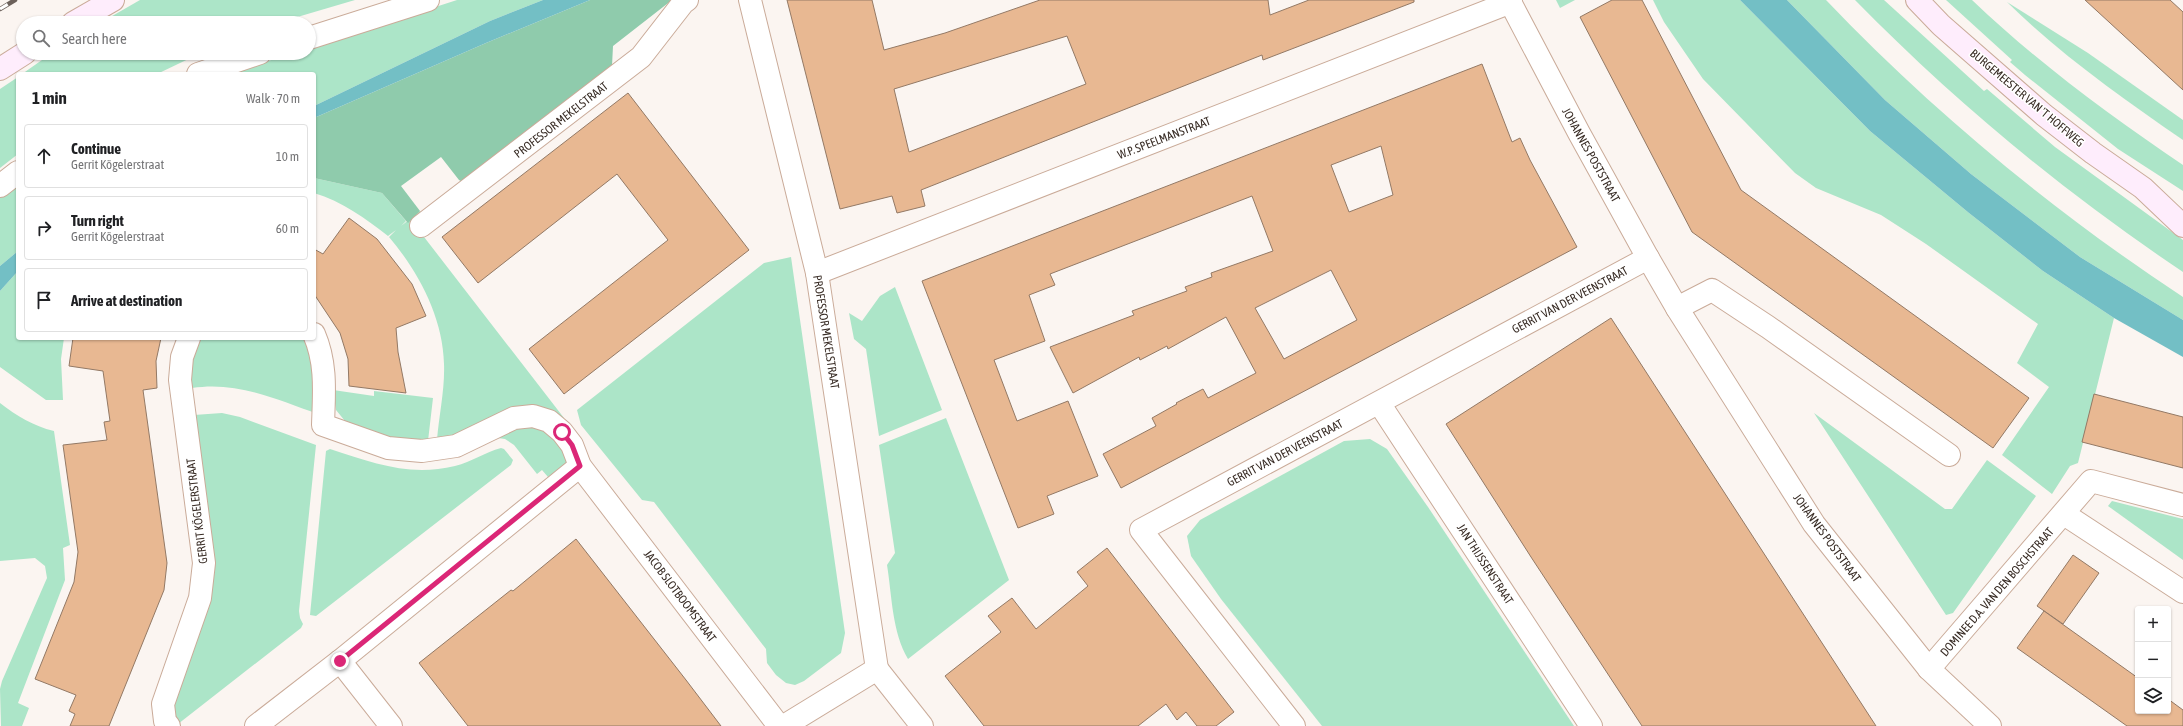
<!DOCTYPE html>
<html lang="en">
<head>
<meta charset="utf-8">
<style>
	:root { --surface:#fff; --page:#f6f6f6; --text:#202124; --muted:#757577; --line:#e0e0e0 }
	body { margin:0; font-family:"Asap Condensed",sans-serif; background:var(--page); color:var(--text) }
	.controls { position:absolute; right:12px; bottom:12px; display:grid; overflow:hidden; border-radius:4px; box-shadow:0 1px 3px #0004 }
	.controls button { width:36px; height:36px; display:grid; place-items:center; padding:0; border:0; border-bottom:1px solid var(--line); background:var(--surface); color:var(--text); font:20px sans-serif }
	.stop { position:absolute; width:12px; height:12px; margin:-9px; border:3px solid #db2777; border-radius:50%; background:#fff }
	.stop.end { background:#db2777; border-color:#fff; box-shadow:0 1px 4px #0008 }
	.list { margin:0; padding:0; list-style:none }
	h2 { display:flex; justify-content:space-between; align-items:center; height:52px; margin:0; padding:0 16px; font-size:17px }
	h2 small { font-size:13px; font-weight:400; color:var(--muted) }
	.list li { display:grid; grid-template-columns:26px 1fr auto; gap:12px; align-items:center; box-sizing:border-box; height:64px; margin:0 8px 8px; padding:0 8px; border:1px solid var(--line); border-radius:4px }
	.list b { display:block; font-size:15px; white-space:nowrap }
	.list p { margin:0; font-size:13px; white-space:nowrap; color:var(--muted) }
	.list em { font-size:13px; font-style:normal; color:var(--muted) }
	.icon { flex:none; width:22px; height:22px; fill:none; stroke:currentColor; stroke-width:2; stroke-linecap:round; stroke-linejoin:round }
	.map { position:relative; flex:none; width:2183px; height:726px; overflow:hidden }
	.search { position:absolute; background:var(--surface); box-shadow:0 1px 3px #0004; left:16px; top:16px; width:300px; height:44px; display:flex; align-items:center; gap:10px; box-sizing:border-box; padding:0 14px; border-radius:22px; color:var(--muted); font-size:15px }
	.panel { position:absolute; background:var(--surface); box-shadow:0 1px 3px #0004; left:16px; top:72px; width:300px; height:268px; border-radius:4px }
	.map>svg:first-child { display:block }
	.green { fill:#ace5c8 }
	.forest { fill:#8fcbac }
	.water { fill:#73bfc5 }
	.building { fill:#e8b892; stroke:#937965; fill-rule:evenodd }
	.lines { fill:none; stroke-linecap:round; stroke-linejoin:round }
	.street-casing { stroke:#caab99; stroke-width:24 }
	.secondary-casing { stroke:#caab99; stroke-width:24 }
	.street { stroke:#fff; stroke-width:22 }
	.secondary { stroke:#feedfc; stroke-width:22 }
	.rail-casing { stroke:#6c615b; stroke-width:4.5 }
	.rail { stroke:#fff; stroke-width:3; stroke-dasharray:9; stroke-linecap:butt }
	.route { stroke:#db2777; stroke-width:5 }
	.labels { text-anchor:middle; stroke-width:3; stroke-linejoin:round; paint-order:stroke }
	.street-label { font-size:12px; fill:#382c25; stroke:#fff }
</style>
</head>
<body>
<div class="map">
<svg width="2183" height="726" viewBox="0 0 2183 726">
	<rect width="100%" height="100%" fill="#fbf5f1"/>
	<g class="green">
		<path d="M 140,0 L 355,0 L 277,23 L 100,23 Z"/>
		<path d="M 457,0 L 543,0 L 490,21 L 314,106 L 314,74 L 226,74 L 294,53 L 309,53 L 309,48 Z"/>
		<path d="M 1556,0 L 1575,0 L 1560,8 Z"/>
		<path d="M 1653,0 L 1740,0 L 1870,131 L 1969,213 L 2043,271 L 2114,318 L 2078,463 L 2070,466 L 2052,494 L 2002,455 L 2049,387 L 2017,363 L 2038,324 L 1926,244 L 1881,215 L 1816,188 L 1795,173 L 1703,79 L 1664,22 Z"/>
		<path d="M 1787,0 L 1826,0 C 1933,112 2054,212 2183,297 L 2183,320 L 2080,257 L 1971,174 L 1885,100 Z"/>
		<path d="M 1855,0 L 1884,0 L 1984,91 L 1987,89 L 2055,147 L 2183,240 L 2183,272 C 2065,193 1955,102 1855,0 Z"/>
		<path d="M 1946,0 L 1972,0 C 2037,62 2109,115 2183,165 L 2183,191 L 2118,149 L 2025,75 L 2010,62 L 2012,60 Z"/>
		<path d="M 2007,2 L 2088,53 L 2183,120 L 2183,140 C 2122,98 2060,54 2007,2 Z"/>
		<path d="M 52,53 L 201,53 L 157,74 L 22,74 Z"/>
		<path d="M 18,77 L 18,154 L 0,168 L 0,89 Z"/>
		<path d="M 314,178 L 382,193 L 406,221 L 401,226 L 420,211 L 422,213 L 414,224 L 564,418 L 562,421 L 475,429 L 437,440 C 439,415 445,389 444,364 C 443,317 418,271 389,237 L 396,230 L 388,236 C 366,219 342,201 314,193 Z"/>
		<path d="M 18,183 L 18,251 L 0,266 L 0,197 Z"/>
		<path d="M 791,257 L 845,633 L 841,653 L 804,681 L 795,685 L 786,683 L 776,675 L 767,663 L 766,649 L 654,502 L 642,500 L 581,425 L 577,410 L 764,263 Z"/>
		<path d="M 18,271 L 18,338 L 64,338 L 61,359 L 63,400 L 46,400 L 0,367 L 0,291 Z"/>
		<path d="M 895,287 L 942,410 L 879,436 L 866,349 L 854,339 L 849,313 L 862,321 L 880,296 Z"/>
		<path d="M 199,338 L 306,338 L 312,348 L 318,414 C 276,399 237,381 192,388 L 191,356 Z"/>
		<path d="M 333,390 L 374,396 L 374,391 L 433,398 L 428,441 L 391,438 L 345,421 L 336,410 Z"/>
		<path d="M 0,403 C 17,416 33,426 54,431 L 70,545 L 63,548 L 65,580 L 18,703 L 29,708 L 22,726 L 1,726 L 0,689 L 2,681 L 47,578 L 45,566 L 35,558 L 0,561 Z"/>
		<path d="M 222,413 L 240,417 L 316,445 L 299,611 L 300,618 L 303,624 L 301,628 L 178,724 L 174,718 L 172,698 L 196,636 L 194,415 Z"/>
		<path d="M 1814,413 L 1945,509 L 1952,509 L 1987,460 L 2036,496 L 1953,613 L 1946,615 Z"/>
		<path d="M 946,418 L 1009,580 L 908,659 C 892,632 892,596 887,565 L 895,553 L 879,445 Z"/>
		<path d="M 533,425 L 549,432 L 571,459 L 548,477 L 542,470 L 537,474 L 514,445 L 505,439 L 498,438 L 515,427 Z"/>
		<path d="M 1370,439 L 1387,449 L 1428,507 L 1574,726 L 1322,726 L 1221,599 L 1191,556 L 1187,536 L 1200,520 L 1344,441 Z"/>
		<path d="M 501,448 L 504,449 L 513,460 L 511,465 L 316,616 L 310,615 L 326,451 L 330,449 C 374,463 409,477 455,466 C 472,462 485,452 501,448 Z"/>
		<path d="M 2112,501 L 2183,519 L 2183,560 L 2108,506 Z"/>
	</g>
	<path class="forest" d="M 590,0 L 672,0 L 613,46 L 612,66 L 464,183 L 459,180 L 441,157 L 401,186 L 420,211 L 408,223 L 382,193 L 314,178 L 314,118 L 486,43 Z"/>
	<g class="water">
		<path d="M 543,0 L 590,0 L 486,43 L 314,118 L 314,106 L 490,21 Z"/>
		<path d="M 1740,0 L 1787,0 L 1885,100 L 1971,174 L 2080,257 L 2183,320 L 2183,357 L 2114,318 L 2043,271 L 1969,213 L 1870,131 Z"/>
		<path d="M 18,251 L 18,271 L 0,291 L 0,266 Z"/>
	</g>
	<g class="building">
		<path d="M 787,0 L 872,0 L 884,50 L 945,33 L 1040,0 L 1268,0 L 1270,15 L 1309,0 L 1414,0 L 1414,2 L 1263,60 L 1262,55 L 921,190 L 925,206 L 897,213 L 892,196 L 840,209 ZM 1067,36 L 1086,84 L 909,152 L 894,89 Z"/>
		<path d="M 1612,0 L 1642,0 L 1741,190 L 2029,398 L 1993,448 L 1692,232 L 1580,17 Z"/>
		<path d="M 2085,0 L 2170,0 L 2183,12 L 2183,90 Z"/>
		<path d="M 1482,64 L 1512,142 L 1520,138 L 1530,160 L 1577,247 L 1121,488 L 1103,454 L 1156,426 L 1152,418 L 1177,404 L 1176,403 L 1203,389 L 1208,398 L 1256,373 L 1226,317 L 1168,349 L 1167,346 L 1140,360 L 1139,357 L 1073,393 L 1050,347 L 1134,315 L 1132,311 L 1187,291 L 1185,287 L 1212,277 L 1211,273 L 1273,251 L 1252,196 L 1050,274 L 1055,285 L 1029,295 L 1045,341 L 994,360 L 1017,421 L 1068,401 L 1098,476 L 1047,496 L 1054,514 L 1018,528 L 922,281 ZM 1381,146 L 1393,195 L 1349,212 L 1331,165 ZM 1331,270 L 1357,320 L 1284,359 L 1255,308 Z"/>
		<path d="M 628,93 L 749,250 L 564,394 L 529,349 L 668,240 L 617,174 L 478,283 L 442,237 Z"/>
		<path d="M 349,218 L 377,239 L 412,284 L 426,316 L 396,328 L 398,352 L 406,393 L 349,386 L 348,359 L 340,333 L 314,294 L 314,249 L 323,254 Z"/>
		<path d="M 1611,318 L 1798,606 L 1876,726 L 1642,726 L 1531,557 L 1446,424 Z"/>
		<path d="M 73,338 L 161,338 L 156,361 L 157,388 L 143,390 L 167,563 L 164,590 L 109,726 L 70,726 L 75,714 L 69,711 L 76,695 L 35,679 L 74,582 L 78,552 L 63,445 L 107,440 L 104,422 L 110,421 L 103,371 L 69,366 Z"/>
		<path d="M 2094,394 L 2183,417 L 2183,468 L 2082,442 Z"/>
		<path d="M 576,539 L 686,680 L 721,726 L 468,726 L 419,663 L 511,590 L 513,591 Z"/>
		<path d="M 1107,548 L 1234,712 L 1216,726 L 1197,726 L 1186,712 L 1177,720 L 1166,704 L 1138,726 L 984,726 L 945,676 L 1001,632 L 988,616 L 1012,598 L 1036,629 L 1088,586 L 1077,572 Z"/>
		<path d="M 2073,555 L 2099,573 L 2063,624 L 2037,606 Z"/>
		<path d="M 2044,611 L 2138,678 L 2138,711 L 2168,711 L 2168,699 L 2183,710 L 2183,726 L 2127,726 L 2017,648 Z"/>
	</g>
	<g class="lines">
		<defs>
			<g id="street">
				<path d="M 750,0 L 817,273 L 877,669"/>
				<path d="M 1509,0 L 1579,133 L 1648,258 L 1677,308 L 1814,524 L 1929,669 L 1990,726"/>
				<path d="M 309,38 L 428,0"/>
				<path d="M 198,74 L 260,53"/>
				<path d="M 0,186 L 18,172"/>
				<path d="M 421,226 L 641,57 L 683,3 L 687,0"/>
				<path d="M 817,273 L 1511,2"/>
				<path d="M 1677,308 L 1712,290 L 1768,327 L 1949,455"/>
				<path d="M 314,334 C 327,364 324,393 323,425 L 388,448 L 422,451 L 456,446 L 514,418 L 533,416 L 549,421 L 562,432 L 572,445 L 580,466 L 779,726"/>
				<path d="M 1379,403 L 1591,726"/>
				<path d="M 2064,514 L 2183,592"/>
				<path d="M 340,661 L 391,726"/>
				<path d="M 877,669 L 922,726"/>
				<path d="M 1929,669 L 2091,481 L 2183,505"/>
				<path d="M 169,726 L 165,721 L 163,704 L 200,598 L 204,563 L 180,380 L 182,357 L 189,338"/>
				<path d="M 256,726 L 340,661 L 580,466"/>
				<path d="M 784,726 L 877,669"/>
				<path d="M 1294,726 L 1141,530 L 1648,258"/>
			</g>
			<g id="secondary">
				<path d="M 1917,0 L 1941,25 L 2044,115 L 2093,153 L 2143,188 L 2183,226"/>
				<path d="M 73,23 L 113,0"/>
				<path d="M 0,69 L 25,53"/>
			</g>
		</defs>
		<use href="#street" class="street-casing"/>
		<use href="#secondary" class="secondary-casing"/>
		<use href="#street" class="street"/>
		<use href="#secondary" class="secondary"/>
		<defs>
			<path id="rail" d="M 0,9 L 15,0"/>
		</defs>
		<use href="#rail" class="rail-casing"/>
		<use href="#rail" class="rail"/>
	</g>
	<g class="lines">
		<path class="route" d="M 340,661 L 580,466 L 572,445 L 562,432"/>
	</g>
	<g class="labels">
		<g class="street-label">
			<text transform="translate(2027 98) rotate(40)" y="4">BURGEMEESTER VAN 'T HOFFWEG</text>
			<text transform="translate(561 120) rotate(-38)" y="4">PROFESSOR MEKELSTRAAT</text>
			<text transform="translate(1164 138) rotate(-21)" y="4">W.P. SPEELMANSTRAAT</text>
			<text transform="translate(1591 155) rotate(61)" y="4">JOHANNES POSTSTRAAT</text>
			<text transform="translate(1570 300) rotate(-28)" y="4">GERRIT VAN DER VEENSTRAAT</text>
			<text transform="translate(826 332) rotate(81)" y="4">PROFESSOR MEKELSTRAAT</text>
			<text transform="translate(1285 453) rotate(-28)" y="4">GERRIT VAN DER VEENSTRAAT</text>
			<text transform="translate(197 511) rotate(-97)" y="4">GERRIT KÖGELERSTRAAT</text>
			<text transform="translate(1827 538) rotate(54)" y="4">JOHANNES POSTSTRAAT</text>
			<text transform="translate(1485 564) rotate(57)" y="4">JAN THIJSSENSTRAAT</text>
			<text transform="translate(1997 592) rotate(-49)" y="4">DOMINEE D.A. VAN DEN BOSCHSTRAAT</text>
			<text transform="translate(680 596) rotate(53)" y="4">JACOB SLOTBOOMSTRAAT</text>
		</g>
	</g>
</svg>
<div class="controls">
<button>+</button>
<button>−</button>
<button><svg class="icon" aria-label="layers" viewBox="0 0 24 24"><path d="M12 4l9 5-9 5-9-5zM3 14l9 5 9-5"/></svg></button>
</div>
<div class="stop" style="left:562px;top:432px"></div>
<div class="stop end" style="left:340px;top:661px"></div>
<div class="search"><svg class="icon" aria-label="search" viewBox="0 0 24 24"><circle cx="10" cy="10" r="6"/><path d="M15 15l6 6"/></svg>Search here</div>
<section class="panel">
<h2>1 min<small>Walk · 70 m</small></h2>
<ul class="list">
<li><svg class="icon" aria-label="ahead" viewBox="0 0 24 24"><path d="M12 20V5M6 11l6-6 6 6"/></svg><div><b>Continue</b><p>Gerrit Kögelerstraat</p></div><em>10 m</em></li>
<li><svg class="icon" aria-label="right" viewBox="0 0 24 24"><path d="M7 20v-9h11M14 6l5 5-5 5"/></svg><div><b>Turn right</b><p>Gerrit Kögelerstraat</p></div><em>60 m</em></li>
<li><svg class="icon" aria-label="arrive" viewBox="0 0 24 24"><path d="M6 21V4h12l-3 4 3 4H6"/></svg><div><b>Arrive at destination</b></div></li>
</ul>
</section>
</div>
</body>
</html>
